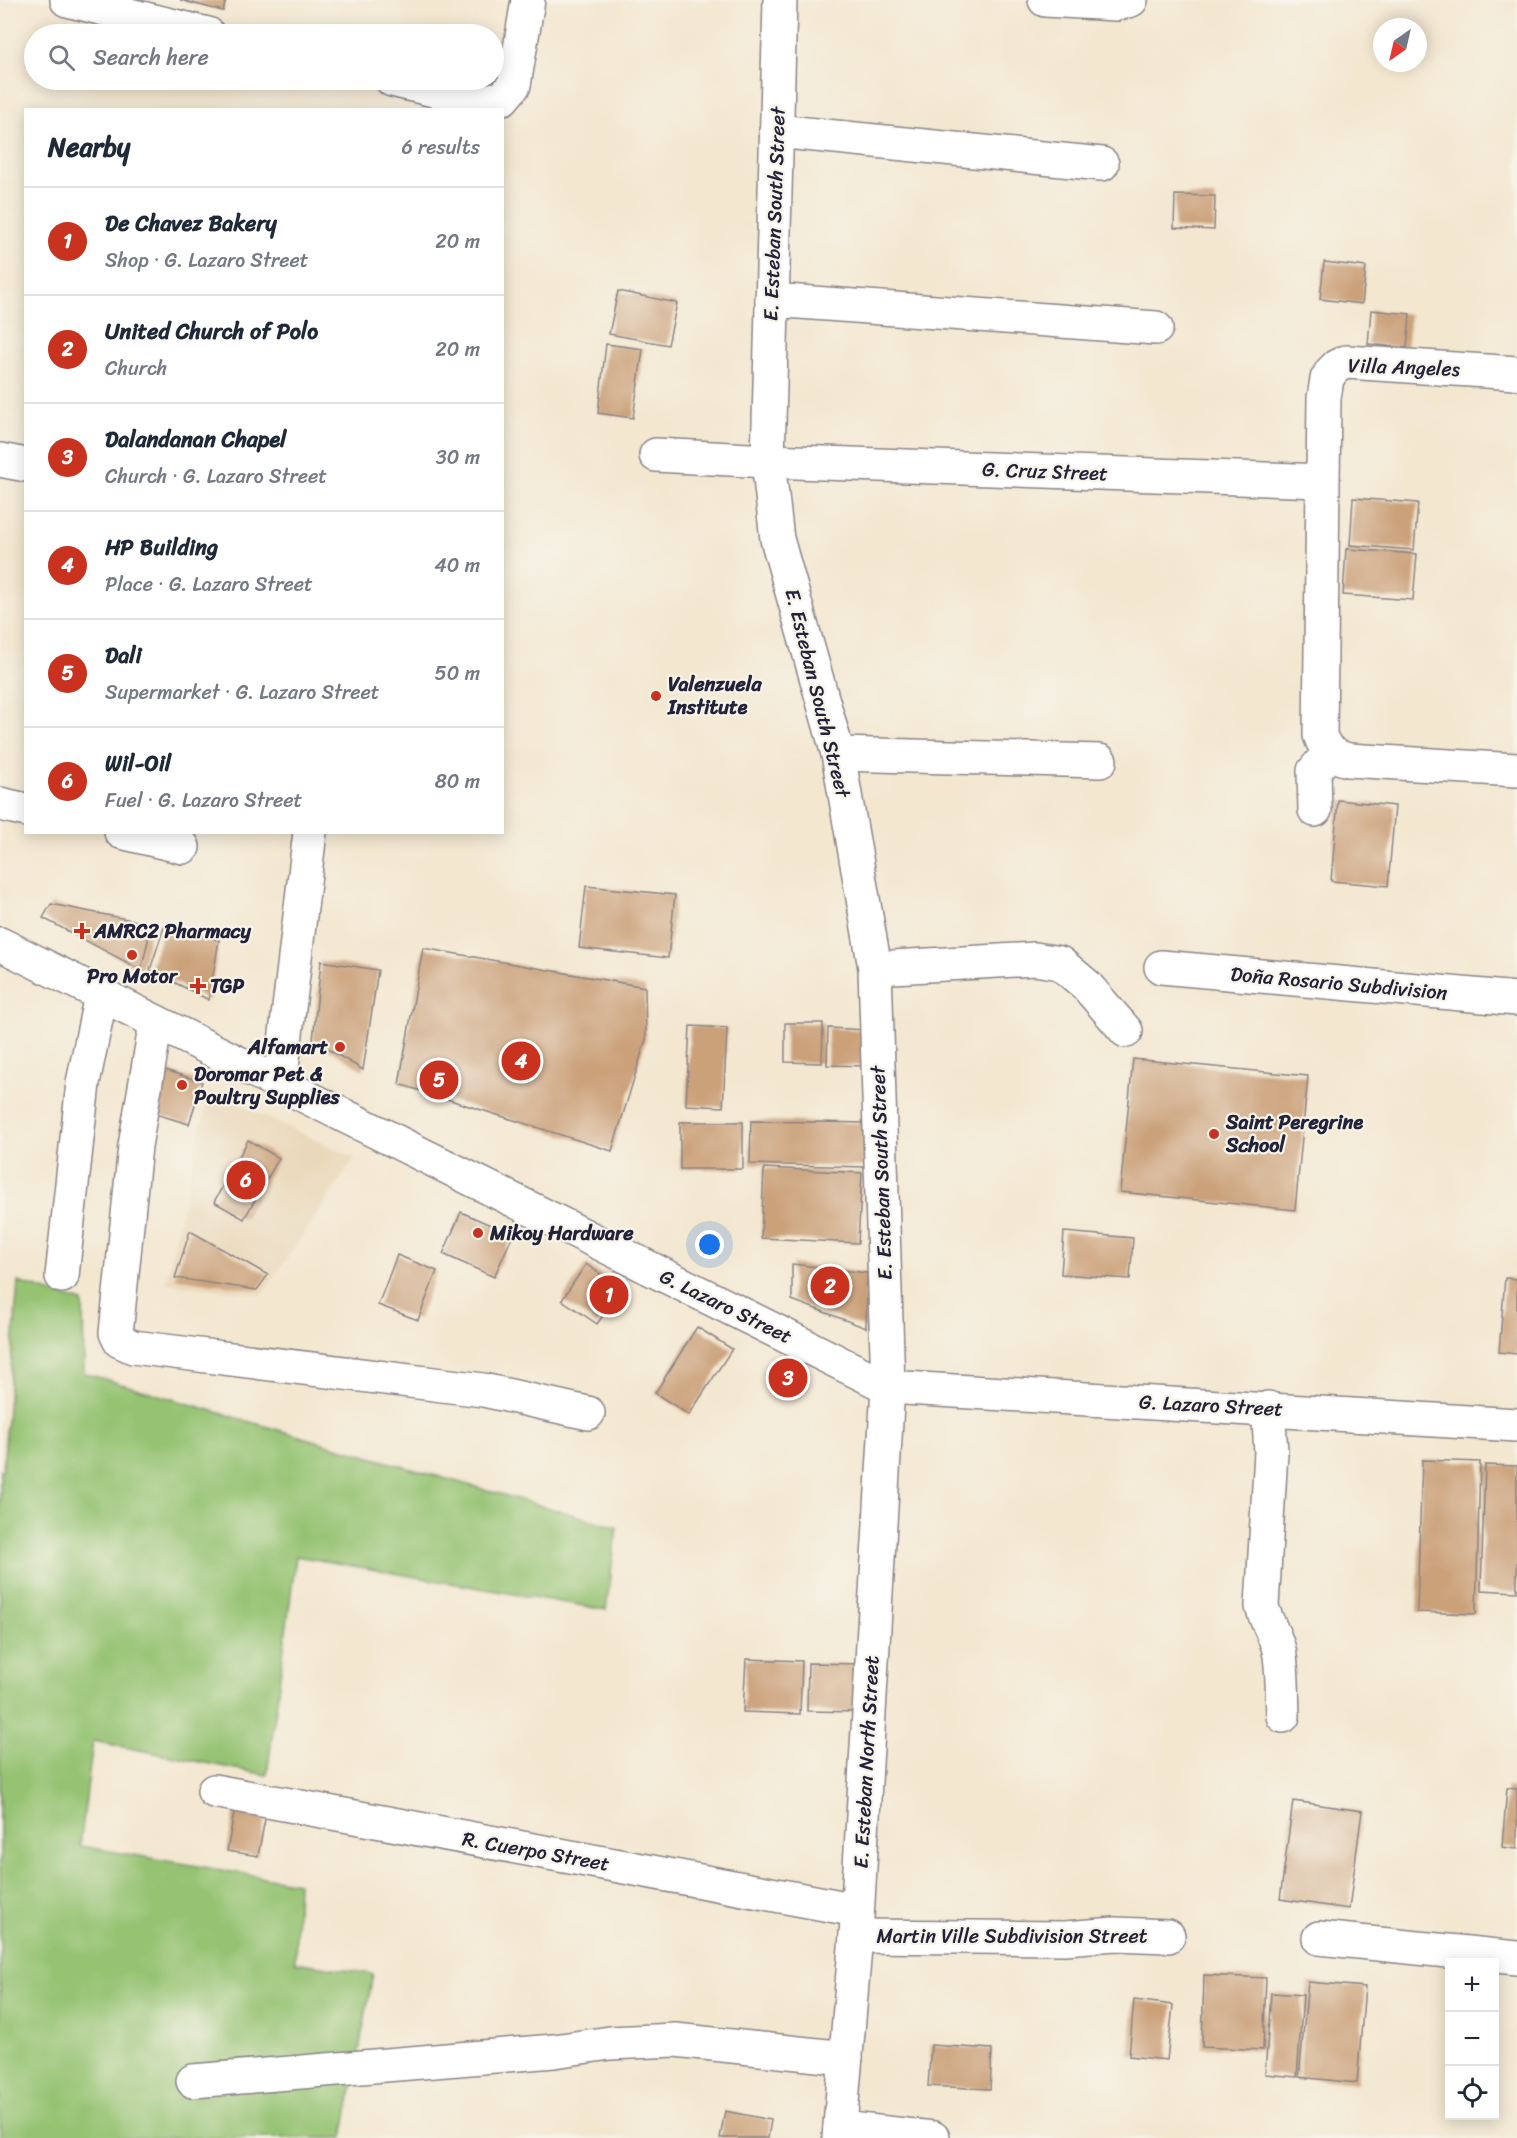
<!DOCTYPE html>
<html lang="en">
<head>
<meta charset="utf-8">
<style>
	:root { --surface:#fff; --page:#f2f2f3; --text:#1f2937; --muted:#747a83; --line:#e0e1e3; --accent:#c8321e }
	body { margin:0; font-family:Sriracha,sans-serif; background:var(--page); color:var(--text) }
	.controls { position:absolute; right:18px; bottom:18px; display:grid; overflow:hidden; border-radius:0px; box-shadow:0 3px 15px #0003 }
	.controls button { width:54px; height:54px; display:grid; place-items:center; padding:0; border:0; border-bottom:2px solid var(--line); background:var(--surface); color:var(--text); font:30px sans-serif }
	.compass { position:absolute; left:1373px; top:18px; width:54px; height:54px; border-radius:50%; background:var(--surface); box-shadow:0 3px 15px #0003; rotate:214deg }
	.you { position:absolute; left:710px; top:1245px; width:21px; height:21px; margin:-15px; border:4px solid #fff; border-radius:50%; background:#1a73e8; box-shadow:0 0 0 9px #1a73e833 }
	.badge { display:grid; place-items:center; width:39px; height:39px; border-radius:50%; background:var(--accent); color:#fff; font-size:20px; font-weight:700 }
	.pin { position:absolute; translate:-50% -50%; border:3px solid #fff; box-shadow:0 2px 6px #0006 }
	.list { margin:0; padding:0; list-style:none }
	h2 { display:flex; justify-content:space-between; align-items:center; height:78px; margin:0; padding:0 24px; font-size:26px }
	h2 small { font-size:20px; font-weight:400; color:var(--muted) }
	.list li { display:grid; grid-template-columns:39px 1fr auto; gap:18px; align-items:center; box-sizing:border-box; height:108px; padding:0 24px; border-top:2px solid var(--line) }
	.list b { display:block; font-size:22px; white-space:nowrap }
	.list p { margin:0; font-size:20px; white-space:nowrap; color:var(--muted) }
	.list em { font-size:20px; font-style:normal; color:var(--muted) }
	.icon { flex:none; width:33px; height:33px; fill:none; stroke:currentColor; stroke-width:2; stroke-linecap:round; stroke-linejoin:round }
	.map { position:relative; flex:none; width:1517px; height:2138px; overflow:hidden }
	.search { position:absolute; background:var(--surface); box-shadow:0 3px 15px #0003; left:24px; top:24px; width:480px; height:66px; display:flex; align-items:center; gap:15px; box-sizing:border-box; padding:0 21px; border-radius:33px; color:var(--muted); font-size:22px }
	.panel { position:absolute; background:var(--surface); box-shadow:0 3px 15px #0003; left:24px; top:108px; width:480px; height:726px; border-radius:0px }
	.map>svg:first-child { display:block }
	.built { fill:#ead8ba }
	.green { fill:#95c372; stroke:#5c7256; stroke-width:1.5 }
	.building { fill:#cba17a }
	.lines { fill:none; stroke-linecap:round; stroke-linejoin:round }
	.minor-casing { stroke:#8a8486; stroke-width:36 }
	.minor { stroke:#fff; stroke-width:33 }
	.poi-dot { fill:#c8321e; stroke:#f7f3e8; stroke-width:2 }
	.labels { text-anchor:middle; stroke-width:4.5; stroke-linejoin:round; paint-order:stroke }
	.street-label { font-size:20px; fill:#22223b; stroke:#f7f3e8 }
	.poi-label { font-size:20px; font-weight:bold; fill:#22223b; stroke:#f7f3e8; text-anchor:start }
</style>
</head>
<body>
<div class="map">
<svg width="1517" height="2138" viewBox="0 0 1517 2138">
	<rect width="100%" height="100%" fill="#f7f3e8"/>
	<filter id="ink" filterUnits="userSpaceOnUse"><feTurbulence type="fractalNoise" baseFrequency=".0167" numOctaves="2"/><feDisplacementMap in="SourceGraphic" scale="12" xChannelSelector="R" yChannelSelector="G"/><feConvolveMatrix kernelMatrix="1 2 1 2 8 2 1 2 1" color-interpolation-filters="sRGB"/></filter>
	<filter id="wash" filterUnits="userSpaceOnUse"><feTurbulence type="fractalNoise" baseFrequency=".008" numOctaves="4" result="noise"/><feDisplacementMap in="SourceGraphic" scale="24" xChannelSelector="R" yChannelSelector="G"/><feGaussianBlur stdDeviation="1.35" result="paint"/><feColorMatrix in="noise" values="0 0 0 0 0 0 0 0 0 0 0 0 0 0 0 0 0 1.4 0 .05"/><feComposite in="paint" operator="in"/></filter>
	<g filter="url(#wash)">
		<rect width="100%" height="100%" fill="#f3e7d0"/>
		<path class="built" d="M 209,1091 L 355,1158 L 262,1295 L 166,1283 Z"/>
		<path class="green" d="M 18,1282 L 83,1302 L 84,1373 L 408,1468 L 617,1527 L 606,1610 L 296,1556 L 267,1775 L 93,1741 L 80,1846 L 298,1883 L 295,1962 L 373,1974 L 343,2138 L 0,2138 L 0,1470 L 3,1470 Z"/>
		<g id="blocks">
			<g class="building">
				<path d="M 180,0 L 226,0 L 223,11 Z"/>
				<path d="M 1175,195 L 1215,196 L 1214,230 L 1174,228 Z"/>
				<path d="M 1324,262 L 1366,267 L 1362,304 L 1320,299 Z"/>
				<path d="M 618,291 L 677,303 L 668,345 L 609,334 Z"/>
				<path d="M 1371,310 L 1410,314 L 1407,348 L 1368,344 Z"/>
				<path d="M 606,344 L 643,349 L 633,418 L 598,413 Z"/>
				<path d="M 1353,498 L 1418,503 L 1414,550 L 1350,545 Z"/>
				<path d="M 1346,549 L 1417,554 L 1413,600 L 1343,595 Z"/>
				<path d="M 1338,800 L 1395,806 L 1388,886 L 1331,881 Z"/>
				<path d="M 586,886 L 675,895 L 668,958 L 579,948 Z"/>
				<path d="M 51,904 L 152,924 L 141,970 L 43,918 Z"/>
				<path d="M 164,927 L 219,940 L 209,1000 L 150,970 Z"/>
				<path d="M 423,948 L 645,987 L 646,1039 L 612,1151 L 399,1084 Z"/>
				<path d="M 321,961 L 378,970 L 363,1070 L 313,1040 Z"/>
				<path d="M 785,1023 L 823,1023 L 822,1063 L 785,1062 Z"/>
				<path d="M 690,1026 L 727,1028 L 723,1107 L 686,1105 Z"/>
				<path d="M 828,1028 L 867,1030 L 866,1066 L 827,1065 Z"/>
				<path d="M 1133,1059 L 1308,1076 L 1295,1210 L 1120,1192 Z"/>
				<path d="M 165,1070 L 202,1082 L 189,1124 L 152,1113 Z"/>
				<path d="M 751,1121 L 868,1123 L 867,1167 L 750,1164 Z"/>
				<rect x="680" y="1122" width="63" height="47"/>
				<path d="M 248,1140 L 279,1158 L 244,1219 L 214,1202 Z"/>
				<path d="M 764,1168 L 862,1173 L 858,1243 L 761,1238 Z"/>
				<path d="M 461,1212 L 513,1235 L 494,1277 L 443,1254 Z"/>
				<path d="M 190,1231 L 268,1275 L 257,1290 L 175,1278 Z"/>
				<path d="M 1064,1232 L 1133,1238 L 1130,1279 L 1061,1274 Z"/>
				<path d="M 397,1255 L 437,1271 L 418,1320 L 378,1305 Z"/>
				<path d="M 586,1264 L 622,1289 L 597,1324 L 562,1300 Z"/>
				<path d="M 792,1264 L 867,1273 L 866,1328 L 792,1300 Z"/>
				<path d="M 1505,1278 L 1517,1279 L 1517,1354 L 1499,1352 Z"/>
				<path d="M 697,1327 L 732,1349 L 689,1415 L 655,1393 Z"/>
				<path d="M 1422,1460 L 1480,1462 L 1476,1614 L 1417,1612 Z"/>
				<path d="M 1485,1465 L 1517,1466 L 1517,1592 L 1481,1590 Z"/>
				<path d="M 746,1659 L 802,1661 L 800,1714 L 743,1712 Z"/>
				<path d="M 808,1663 L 861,1664 L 859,1712 L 807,1711 Z"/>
				<path d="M 1507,1788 L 1517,1789 L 1517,1849 L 1502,1847 Z"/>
				<path d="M 1293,1801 L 1362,1811 L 1349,1909 L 1280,1899 Z"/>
				<path d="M 235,1807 L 266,1814 L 258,1856 L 227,1851 Z"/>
				<path d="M 1204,1975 L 1266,1978 L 1263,2050 L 1202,2047 Z"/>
				<path d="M 1308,1982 L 1365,1987 L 1357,2083 L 1299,2077 Z"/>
				<path d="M 1271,1993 L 1303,1995 L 1297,2077 L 1265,2074 Z"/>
				<path d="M 1134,2000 L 1173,2005 L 1167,2060 L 1129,2056 Z"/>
				<path d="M 931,2045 L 992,2049 L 990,2089 L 928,2086 Z"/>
				<path d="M 725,2111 L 771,2120 L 768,2138 L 720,2138 Z"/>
			</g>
		</g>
	</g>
	<g filter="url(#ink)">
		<use href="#blocks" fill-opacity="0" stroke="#8a8486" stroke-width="1.5"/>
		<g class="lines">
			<defs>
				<g id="minor">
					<path d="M 67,0 L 208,34"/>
					<path d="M 780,0 L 768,461 L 777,539 L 838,754 L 875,968 L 888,1387 L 856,1936 L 839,2138"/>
					<path d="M 1045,0 L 1116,4 L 1131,0"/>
					<path d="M 392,80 L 479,101 L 503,98 L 514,85 L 528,0"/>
					<path d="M 776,131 L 1102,164"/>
					<path d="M 772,300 L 1156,328"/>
					<path d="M 1517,373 L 1346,362 L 1337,366 L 1331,372 L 1327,379 L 1324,398 L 1320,735 C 1325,750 1333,756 1348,760 L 1517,770"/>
					<path d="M 656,455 L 768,461 L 1322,481"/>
					<path d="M 0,460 L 26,465"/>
					<path d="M 838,754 L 1100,761"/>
					<path d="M 0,804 L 26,810"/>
					<path d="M 1315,810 L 1314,771 L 1330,752"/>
					<path d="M 121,832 L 183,847"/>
					<path d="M 0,944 L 888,1387 L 1517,1425"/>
					<path d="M 1161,967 L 1517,999"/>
					<path d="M 875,968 L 1035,959 L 1060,963 L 1086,985 L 1126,1031"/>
					<path d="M 156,1022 L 135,1146 L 116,1333 L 120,1341 L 133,1347 L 483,1390 L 588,1413"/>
					<path d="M 280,1084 L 310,832"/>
					<path d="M 62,1276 L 83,1083 L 101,995"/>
					<path d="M 1268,1408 L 1271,1452 L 1262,1606 C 1266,1622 1275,1634 1279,1650 C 1283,1671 1282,1695 1283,1716"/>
					<path d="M 214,1791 L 857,1910"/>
					<path d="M 856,1936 L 1065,1938 L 1115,1934 L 1168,1936"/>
					<path d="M 1319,1938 L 1517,1958"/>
					<path d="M 193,2081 L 554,2051 L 610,2043 L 675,2040 L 846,2058"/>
					<path d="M 840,2128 L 933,2138"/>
				</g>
			</defs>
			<use href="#minor" class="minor-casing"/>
			<use href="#minor" class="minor"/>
		</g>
	</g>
	<g class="poi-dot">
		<circle cx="656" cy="696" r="6"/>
		<path d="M79 922h6v6h6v6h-6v6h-6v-6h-6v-6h6z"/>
		<circle cx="132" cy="955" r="6"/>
		<path d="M195 977h6v6h6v6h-6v6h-6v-6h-6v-6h6z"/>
		<circle cx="340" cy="1047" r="6"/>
		<circle cx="182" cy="1085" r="6"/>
		<circle cx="1214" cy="1134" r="6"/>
		<circle cx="478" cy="1233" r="6"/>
	</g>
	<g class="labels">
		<g class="street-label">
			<text transform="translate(774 214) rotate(-88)" y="7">E. Esteban South Street</text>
			<text transform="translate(1404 367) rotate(2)" y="7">Villa Angeles</text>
			<text transform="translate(1045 471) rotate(2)" y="7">G. Cruz Street</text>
			<text transform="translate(818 693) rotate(76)" y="7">E. Esteban South Street</text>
			<text transform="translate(1339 983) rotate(5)" y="7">Doña Rosario Subdivision</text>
			<text transform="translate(881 1173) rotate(-92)" y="7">E. Esteban South Street</text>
			<text transform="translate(726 1306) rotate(26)" y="7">G. Lazaro Street</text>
			<text transform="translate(1211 1405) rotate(3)" y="7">G. Lazaro Street</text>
			<text transform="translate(866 1762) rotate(-87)" y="7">E. Esteban North Street</text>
			<text transform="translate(536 1851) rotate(10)" y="7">R. Cuerpo Street</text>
			<text x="1012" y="1943">Martin Ville Subdivision Street</text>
		</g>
		<g class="poi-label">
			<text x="668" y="691">Valenzuela<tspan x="668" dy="23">Institute</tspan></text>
			<text x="94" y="938">AMRC2 Pharmacy</text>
			<text x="132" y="983" text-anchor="middle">Pro Motor</text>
			<text x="210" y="993">TGP</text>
			<text x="328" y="1054" text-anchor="end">Alfamart</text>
			<text x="194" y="1081">Doromar Pet &amp;<tspan x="194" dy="23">Poultry Supplies</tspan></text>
			<text x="1226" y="1129">Saint Peregrine<tspan x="1226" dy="23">School</tspan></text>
			<text x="490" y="1240">Mikoy Hardware</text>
		</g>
	</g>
</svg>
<div class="controls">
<button>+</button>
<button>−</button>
<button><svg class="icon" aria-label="locate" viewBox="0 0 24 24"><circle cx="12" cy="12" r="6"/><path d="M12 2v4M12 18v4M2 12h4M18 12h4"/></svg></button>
</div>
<svg class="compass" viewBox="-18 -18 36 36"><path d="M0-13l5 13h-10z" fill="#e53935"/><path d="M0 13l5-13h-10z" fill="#747a83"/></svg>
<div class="you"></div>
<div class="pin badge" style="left:609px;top:1295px">1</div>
<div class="pin badge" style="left:830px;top:1286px">2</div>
<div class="pin badge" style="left:788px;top:1378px">3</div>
<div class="pin badge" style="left:521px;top:1061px">4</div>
<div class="pin badge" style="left:439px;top:1080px">5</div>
<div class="pin badge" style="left:246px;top:1180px">6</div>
<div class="search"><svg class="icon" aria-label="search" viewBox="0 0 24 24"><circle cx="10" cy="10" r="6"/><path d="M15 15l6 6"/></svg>Search here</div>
<section class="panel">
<h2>Nearby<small>6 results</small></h2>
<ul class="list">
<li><span class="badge">1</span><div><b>De Chavez Bakery</b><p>Shop · G. Lazaro Street</p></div><em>20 m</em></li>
<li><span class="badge">2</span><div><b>United Church of Polo</b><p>Church</p></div><em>20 m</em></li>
<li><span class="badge">3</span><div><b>Dalandanan Chapel</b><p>Church · G. Lazaro Street</p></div><em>30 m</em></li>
<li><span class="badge">4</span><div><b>HP Building</b><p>Place · G. Lazaro Street</p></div><em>40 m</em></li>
<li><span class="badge">5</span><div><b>Dali</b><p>Supermarket · G. Lazaro Street</p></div><em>50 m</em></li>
<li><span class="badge">6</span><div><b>Wil-Oil</b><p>Fuel · G. Lazaro Street</p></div><em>80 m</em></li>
</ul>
</section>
</div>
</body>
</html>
